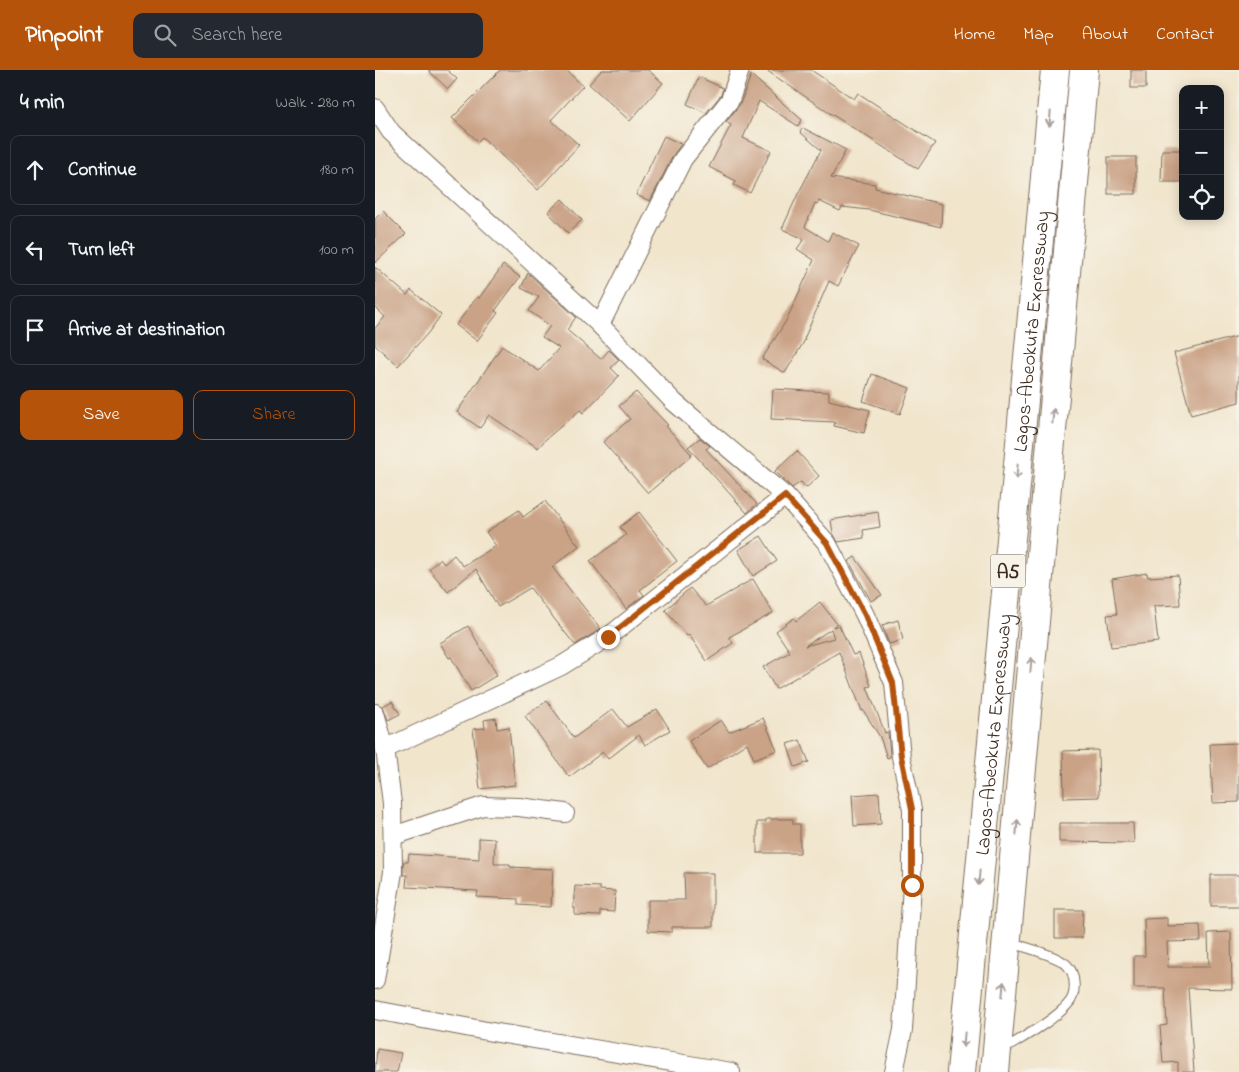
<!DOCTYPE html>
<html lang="en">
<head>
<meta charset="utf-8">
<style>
	:root { --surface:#171b24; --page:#242831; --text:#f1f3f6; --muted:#9ea1a6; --line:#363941; --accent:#b45309 }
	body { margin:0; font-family:"Indie Flower",sans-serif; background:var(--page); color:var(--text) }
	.controls { position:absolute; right:15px; top:15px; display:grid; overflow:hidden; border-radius:10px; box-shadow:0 2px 12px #0003 }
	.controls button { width:45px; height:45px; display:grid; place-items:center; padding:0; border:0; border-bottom:1px solid var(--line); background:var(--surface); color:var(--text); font:25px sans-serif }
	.stop { position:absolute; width:15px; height:15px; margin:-11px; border:4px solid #b45309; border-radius:50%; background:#fff }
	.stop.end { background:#b45309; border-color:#fff; box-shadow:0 1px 5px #0008 }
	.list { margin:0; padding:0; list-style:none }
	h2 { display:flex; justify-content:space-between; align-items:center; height:65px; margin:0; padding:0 20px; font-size:21px }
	h2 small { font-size:16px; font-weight:400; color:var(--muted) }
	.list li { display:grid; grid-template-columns:32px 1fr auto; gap:15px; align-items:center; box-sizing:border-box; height:70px; margin:0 10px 10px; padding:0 10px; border:1px solid var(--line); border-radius:10px }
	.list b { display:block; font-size:19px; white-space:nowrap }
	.list em { font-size:16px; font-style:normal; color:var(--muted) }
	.actions { display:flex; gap:10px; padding:15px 20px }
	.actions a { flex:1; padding:11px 0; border:1px solid var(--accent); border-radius:10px; text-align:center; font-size:18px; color:var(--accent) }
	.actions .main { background:var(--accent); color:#fff }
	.icon { flex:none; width:28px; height:28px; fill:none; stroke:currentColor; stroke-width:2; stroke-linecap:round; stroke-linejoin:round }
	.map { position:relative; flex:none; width:864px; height:1002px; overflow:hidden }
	header { display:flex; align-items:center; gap:30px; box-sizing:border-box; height:70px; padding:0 25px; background:var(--accent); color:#fff }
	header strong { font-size:24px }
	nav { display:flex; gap:28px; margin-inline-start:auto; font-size:18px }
	.search { width:350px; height:45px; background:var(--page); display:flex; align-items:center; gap:12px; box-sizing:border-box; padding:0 18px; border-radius:10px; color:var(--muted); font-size:19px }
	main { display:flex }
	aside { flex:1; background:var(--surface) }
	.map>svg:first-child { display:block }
	.building { fill:#caa387; fill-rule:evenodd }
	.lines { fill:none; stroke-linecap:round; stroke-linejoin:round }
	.service-casing { stroke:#7b6b5b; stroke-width:11 }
	.minor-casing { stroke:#7b6b5b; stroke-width:20 }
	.trunk-casing { stroke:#7b6b5b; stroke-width:30 }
	.service { stroke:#fff; stroke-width:9 }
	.minor { stroke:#fff; stroke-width:18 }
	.trunk { stroke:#fff; stroke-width:28 }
	.oneway { stroke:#a79f9a }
	.route { stroke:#b45309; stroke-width:6 }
	.labels { text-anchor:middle; stroke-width:4; stroke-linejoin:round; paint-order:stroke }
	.shield { fill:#f7f3e8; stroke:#73665b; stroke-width:1 }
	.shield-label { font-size:19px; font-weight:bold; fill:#3b2a1e }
	.street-label { font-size:20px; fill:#3b2a1e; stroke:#f7f3e8 }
</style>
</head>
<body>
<header>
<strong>Pinpoint</strong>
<div class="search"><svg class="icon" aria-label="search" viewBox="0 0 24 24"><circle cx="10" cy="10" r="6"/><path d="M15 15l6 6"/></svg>Search here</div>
<nav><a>Home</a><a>Map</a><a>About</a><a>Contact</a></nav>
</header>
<main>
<aside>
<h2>4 min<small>Walk · 280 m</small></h2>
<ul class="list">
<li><svg class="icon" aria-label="ahead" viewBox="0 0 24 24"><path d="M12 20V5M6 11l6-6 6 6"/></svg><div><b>Continue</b></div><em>180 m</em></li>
<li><svg class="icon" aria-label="left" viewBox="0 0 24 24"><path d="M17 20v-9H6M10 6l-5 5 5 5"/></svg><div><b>Turn left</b></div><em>100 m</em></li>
<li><svg class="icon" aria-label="arrive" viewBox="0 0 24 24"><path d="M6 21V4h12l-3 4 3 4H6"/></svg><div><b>Arrive at destination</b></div></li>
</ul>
<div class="actions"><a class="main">Save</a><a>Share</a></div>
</aside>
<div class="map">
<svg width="864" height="1002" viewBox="0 0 864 1002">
	<rect width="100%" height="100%" fill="#f7f3e8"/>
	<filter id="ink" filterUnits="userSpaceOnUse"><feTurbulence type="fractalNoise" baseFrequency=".02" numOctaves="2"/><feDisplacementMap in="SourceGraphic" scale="10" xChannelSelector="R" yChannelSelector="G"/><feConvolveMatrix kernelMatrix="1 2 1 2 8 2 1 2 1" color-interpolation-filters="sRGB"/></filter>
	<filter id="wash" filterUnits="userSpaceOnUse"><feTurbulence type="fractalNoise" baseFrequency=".0096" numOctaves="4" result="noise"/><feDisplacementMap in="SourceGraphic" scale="20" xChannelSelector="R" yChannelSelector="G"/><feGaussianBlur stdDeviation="1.12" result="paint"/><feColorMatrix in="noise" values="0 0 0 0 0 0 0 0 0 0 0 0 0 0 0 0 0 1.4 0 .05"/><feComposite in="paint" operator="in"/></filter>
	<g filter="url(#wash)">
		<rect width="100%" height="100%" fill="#f1e5cc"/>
		<g id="blocks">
			<g class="building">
				<path d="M 53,0 L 72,0 L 82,9 L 73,19 Z"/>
				<path d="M 125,0 L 191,0 L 208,16 L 176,50 L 204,75 L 163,120 L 107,67 L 103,71 L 77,48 Z"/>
				<path d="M 227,0 L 273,0 L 288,13 L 255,51 L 214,14 Z"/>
				<path d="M 391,0 L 436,0 L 479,29 L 483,23 L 560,73 L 543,99 L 453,42 Z"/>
				<rect x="756" y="0" width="15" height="18"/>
				<path d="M 376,5 L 427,50 L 423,56 L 384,31 L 368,68 L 396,81 L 375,123 L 359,115 L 361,111 L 334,97 L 356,55 L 351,52 L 365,34 Z"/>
				<path d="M 324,7 L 348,18 L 346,25 L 331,43 L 312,34 Z"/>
				<path d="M 428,58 L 471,80 L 456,108 L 500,114 L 500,118 L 567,134 L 566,157 L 494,140 L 467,137 L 465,141 L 444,131 L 442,134 L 440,133 L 430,157 L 453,171 L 457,162 L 484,176 L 463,216 L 454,211 L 429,269 L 430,270 L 410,303 L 387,289 L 411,251 L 439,190 L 422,179 L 429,169 L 407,159 L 422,126 L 446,80 L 425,62 Z"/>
				<path d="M 289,66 L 306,74 L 299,84 L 275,131 L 261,125 Z"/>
				<path d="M 787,80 L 808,80 L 808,112 L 786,112 Z"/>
				<rect x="733" y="87" width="28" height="37"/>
				<path d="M 187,129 L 207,150 L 193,163 L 173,142 Z"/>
				<path d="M 8,141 L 31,164 L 0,193 L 0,149 Z"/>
				<path d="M 128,195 L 145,207 L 120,241 L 123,243 L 102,271 L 81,255 L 102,227 L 104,228 Z"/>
				<path d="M 0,197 L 32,225 L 36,220 L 66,245 L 53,263 L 23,296 L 0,275 L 0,258 L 10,247 L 0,237 Z"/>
				<path d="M 153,203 L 201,247 L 192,260 L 226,289 L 234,280 L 244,290 L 236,298 L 244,306 L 208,343 L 205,340 L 171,369 L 163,378 L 114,345 L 105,358 L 82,342 L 127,276 L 164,301 L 184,278 L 167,267 L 175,256 L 154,241 L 164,227 L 146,218 Z"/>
				<path d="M 864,266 L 864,332 L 816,345 L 799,283 Z"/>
				<path d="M 497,304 L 535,318 L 525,344 L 488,331 Z"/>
				<path d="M 398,319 L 454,322 L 454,330 L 495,340 L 489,363 L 459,356 L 460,352 L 396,349 Z"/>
				<path d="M 261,322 L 293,355 L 291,356 L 317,385 L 273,423 L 228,372 L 255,349 L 244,336 Z"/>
				<path d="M 325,368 L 335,376 L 331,379 L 382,434 L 372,443 L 313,377 Z"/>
				<path d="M 422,381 L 444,406 L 431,418 L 426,412 L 417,418 L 400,401 Z"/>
				<path d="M 170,431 L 204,476 L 177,497 L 226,559 L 200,575 L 155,518 L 123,537 L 101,499 L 73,522 L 54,499 L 65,489 L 69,494 L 79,485 L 88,496 L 121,476 L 111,462 L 144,440 L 148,447 Z"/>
				<path d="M 264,442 L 302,491 L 265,520 L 269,525 L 251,539 L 215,491 L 251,465 L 245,457 Z"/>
				<path d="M 503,442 L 505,457 L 488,460 L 489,468 L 463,472 L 458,463 L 456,450 Z"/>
				<path d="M 386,466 L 402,491 L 378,506 L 363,480 Z"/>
				<path d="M 480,487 L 507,525 L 496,531 L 474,491 Z"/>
				<path d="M 772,503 L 773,507 L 803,505 L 805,535 L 779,536 L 783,572 L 736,577 L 732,545 L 742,544 L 737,509 Z"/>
				<path d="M 378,509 L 398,543 L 354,567 L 358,573 L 332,591 L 314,565 L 312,566 L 290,540 L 315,518 L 331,536 Z"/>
				<path d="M 445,532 L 462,554 L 458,557 L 464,555 L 478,585 L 484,583 L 496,616 L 492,617 L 510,663 L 513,662 L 515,687 L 512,688 L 505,667 L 488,640 L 487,641 L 464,582 L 401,619 L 388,597 L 415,582 L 401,561 L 419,548 L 421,551 ZM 456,559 L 459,568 L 430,576 Z"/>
				<path d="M 523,550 L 528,570 L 514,574 L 507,555 Z"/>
				<path d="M 93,556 L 122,605 L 96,621 L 76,587 L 74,588 L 65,573 Z"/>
				<path d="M 17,631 L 25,644 L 13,650 L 8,636 Z"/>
				<path d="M 172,631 L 199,668 L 238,639 L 252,657 L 282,639 L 295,660 L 270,675 L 264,665 L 233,689 L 228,682 L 194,707 L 150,646 Z"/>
				<path d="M 121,648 L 122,659 L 134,657 L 140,715 L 105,719 L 98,659 L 110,658 L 109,650 Z"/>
				<path d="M 388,648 L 402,680 L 379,689 L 372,673 L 332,699 L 314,671 L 346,650 L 354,662 Z"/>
				<path d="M 425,670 L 434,692 L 420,697 L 412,674 Z"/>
				<path d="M 864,673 L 864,732 L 838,733 L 835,674 Z"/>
				<path d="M 723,680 L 724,727 L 689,728 L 688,681 Z"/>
				<path d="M 504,723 L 506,754 L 479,756 L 477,725 Z"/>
				<path d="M 391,749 L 418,749 L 418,754 L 425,754 L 425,783 L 382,783 L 382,752 L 391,752 Z"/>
				<path d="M 684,753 L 758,753 L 759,773 L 684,772 Z"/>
				<path d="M 104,768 L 120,769 L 119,794 L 135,794 L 135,797 L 178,799 L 176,837 L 143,835 L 143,829 L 102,827 L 103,821 L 31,817 L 32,805 L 28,805 L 28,792 L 33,792 L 34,784 L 104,789 Z"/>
				<path d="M 309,803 L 338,803 L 338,857 L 297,857 L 297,862 L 273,861 L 273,830 L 310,830 Z"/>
				<rect x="836" y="805" width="28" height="31"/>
				<path d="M 200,816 L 225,817 L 225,820 L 240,821 L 239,842 L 225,841 L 225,846 L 200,845 L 200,838 L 198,838 Z"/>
				<path d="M 680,840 L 708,840 L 707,868 L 680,868 Z"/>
				<path d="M 792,848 L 792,856 L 825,855 L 826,871 L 792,872 L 793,897 L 834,897 L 833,863 L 856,862 L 857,919 L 813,918 L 819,1002 L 803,1002 L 803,992 L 788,993 L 785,956 L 792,955 L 790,918 L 759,918 L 759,886 L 770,886 L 769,849 Z"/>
				<path d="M 2,979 L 26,983 L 22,1002 L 0,1002 Z"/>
			</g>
		</g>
	</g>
	<g filter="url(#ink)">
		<use href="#blocks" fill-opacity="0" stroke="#7b6b5b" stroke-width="1"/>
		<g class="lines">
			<defs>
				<path id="service" d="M 626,981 C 645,969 680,950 693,934 C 702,925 701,904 692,895 C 682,885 648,877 634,872"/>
				<g id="minor">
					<path d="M 0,38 L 16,62 L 225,255 L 299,332 L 410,426 L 452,473 L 490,545 L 519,613 L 526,687 L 537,739 L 537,815 L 528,960 L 519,1002"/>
					<path d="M 225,255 L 308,89 L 355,30 L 365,0"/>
					<path d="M 0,643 L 10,679 L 17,733 L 18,802 L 0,910"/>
					<path d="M 10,679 L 186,596 L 233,567 L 410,426"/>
					<path d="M 18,766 L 108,736 L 144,737 L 190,743"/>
					<path d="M 0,940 L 117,962 L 356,1002"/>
				</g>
				<g id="trunk">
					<path id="s1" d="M 586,1002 L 680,0"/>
					<path d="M 620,1002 L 709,0"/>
				</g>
			</defs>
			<use href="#service" class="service-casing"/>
			<use href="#minor" class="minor-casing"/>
			<use href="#trunk" class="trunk-casing"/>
			<use href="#service" class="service"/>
			<use href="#minor" class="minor"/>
			<use href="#trunk" class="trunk"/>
		</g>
		<defs><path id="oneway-shaft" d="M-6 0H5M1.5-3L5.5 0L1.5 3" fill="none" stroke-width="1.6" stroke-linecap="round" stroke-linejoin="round" transform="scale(1.25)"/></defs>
		<g class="oneway">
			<use href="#oneway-shaft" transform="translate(675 49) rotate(95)"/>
			<use href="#oneway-shaft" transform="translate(678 346) rotate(-85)"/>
			<use href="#oneway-shaft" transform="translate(642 402) rotate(95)"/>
			<use href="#oneway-shaft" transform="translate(656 595) rotate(-85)"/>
			<use href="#oneway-shaft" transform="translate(642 757) rotate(-85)"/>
			<use href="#oneway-shaft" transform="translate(604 808) rotate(95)"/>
			<use href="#oneway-shaft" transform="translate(628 919) rotate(-85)"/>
			<use href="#oneway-shaft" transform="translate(589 970) rotate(95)"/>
		</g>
	</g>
	<g class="lines" filter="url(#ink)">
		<path class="route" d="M 233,567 L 410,426 L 452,473 L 490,545 L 518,613 L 526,686 L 537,739 L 537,815"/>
	</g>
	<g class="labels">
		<rect class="shield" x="615.5" y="484.5" width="35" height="33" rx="4"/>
		<g class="shield-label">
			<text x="633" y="508">A5</text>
		</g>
		<g class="street-label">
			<text dy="7" stroke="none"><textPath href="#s1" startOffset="744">Lagos-Abeokuta Expressway</textPath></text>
			<text dy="7" stroke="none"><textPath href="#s1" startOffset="339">Lagos-Abeokuta Expressway</textPath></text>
		</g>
	</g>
</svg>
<div class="controls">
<button>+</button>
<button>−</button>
<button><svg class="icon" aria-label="locate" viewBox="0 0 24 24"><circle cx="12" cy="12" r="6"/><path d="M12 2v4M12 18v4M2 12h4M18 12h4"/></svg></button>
</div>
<div class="stop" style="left:537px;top:815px"></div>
<div class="stop end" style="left:233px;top:567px"></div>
</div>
</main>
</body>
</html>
